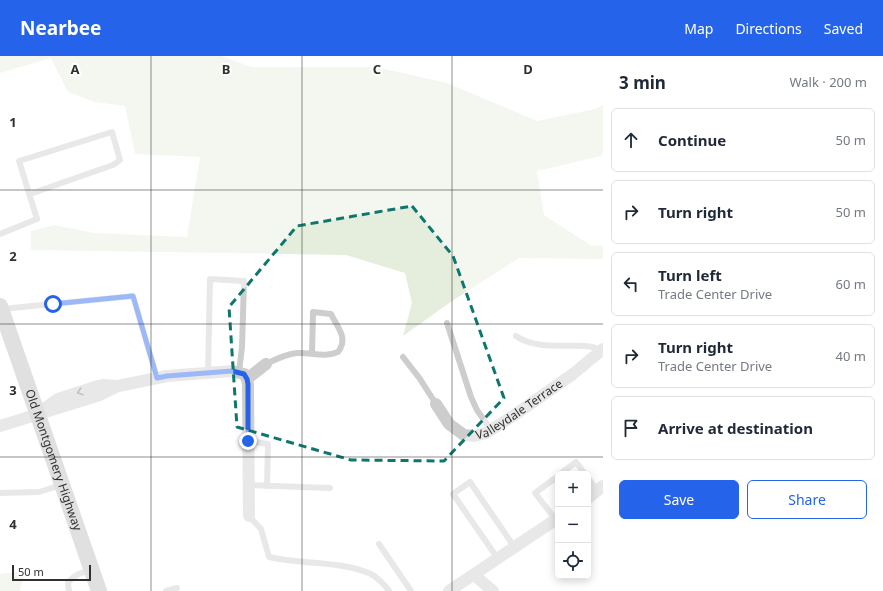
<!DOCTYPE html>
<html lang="en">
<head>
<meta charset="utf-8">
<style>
	:root { --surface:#fff; --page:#f6f6f7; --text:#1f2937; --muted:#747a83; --line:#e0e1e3; --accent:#2563eb }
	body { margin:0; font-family:"Noto Sans",sans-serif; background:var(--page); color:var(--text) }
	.controls { position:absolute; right:12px; bottom:12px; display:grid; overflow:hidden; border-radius:6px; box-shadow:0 2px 10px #0003 }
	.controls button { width:36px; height:36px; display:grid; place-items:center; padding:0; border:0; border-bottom:1px solid var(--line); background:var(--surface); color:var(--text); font:20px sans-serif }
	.scale { position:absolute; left:12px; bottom:10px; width:79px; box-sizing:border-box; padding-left:4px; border:2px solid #303030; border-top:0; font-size:11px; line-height:14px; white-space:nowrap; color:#303030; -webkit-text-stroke:3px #fff; paint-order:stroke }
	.stop { position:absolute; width:12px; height:12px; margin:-9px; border:3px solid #2563eb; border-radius:50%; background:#fff }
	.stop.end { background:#2563eb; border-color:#fff; box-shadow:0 1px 4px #0008 }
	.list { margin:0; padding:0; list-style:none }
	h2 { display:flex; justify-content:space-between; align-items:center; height:52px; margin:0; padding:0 16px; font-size:17px }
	h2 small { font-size:13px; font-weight:400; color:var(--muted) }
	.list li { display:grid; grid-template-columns:26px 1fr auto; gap:12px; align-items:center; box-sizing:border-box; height:64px; margin:0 8px 8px; padding:0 8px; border:1px solid var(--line); border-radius:6px }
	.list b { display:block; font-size:15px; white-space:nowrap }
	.list p { margin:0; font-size:13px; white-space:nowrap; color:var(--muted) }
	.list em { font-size:13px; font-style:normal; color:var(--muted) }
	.actions { display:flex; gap:8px; padding:12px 16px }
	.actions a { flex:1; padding:9px 0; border:1px solid var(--accent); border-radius:6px; text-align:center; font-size:14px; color:var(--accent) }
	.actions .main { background:var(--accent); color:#fff }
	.icon { flex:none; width:22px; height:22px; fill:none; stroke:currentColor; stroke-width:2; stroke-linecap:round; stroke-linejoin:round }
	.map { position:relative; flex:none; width:603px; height:535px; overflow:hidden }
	header { display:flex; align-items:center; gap:24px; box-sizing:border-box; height:56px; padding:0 20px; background:var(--accent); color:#fff }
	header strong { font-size:19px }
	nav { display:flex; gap:22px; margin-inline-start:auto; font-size:14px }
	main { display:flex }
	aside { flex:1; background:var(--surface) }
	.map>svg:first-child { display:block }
	.green { fill:#e5eddd }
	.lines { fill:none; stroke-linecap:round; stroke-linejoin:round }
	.lane { stroke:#cdcdcd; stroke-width:6 }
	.street { stroke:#cdcdcd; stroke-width:12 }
	.secondary { stroke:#bababa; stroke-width:16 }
	.oneway { stroke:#777 }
	.route { stroke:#2563eb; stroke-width:5 }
	.marked { fill:none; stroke:#0f766e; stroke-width:3; stroke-dasharray:8 5; stroke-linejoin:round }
	.grid { fill:none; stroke:#303030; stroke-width:1; stroke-opacity:0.55 }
	.labels { text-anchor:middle; stroke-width:4; stroke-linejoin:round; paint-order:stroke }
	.street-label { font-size:12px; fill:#303030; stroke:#fff }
	.grid-label { font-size:13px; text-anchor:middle; font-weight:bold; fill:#303030; stroke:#fff; stroke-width:4; stroke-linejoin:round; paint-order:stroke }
</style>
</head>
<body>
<header>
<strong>Nearbee</strong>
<nav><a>Map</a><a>Directions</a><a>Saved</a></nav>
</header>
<main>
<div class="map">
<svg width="603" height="535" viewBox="0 0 603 535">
	<rect width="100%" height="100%" fill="#fff"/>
	<g class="green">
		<path d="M 0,0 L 222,0 L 251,11 L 376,11 L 447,27 L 537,65 L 595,53 L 603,49 L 603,97 L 601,100 L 537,115 L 544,159 L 590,189 L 603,190 L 603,203 L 519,202 L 452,245 L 403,280 L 412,247 L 405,217 L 346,199 L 31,194 L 31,175 L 55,169 L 94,177 L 187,181 L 200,101 L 135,98 L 125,50 L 95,46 L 68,36 L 51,2 L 0,17 Z"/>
		<path d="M 25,515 L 20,535 L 0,535 L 0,518 Z"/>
	</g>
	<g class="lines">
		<g class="lane">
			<path d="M 0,178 L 37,163 L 19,105 L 112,76 L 120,104 L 113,109 L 30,138"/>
			<path d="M 2,253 L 133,240 L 157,322"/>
			<path d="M 447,267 L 471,341 L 477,354 L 491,374"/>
			<path d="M 516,280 C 534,293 564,289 585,290 L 593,291 L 601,294"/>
			<path d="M 403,301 L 420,323 L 436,348"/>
			<path d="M 266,308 C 276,303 286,298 297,297 C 311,296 324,302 338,296 C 349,282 337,271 331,258 L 313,256 L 312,298"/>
			<path d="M 208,317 L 210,223 L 244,225 L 242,291 L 239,316"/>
			<path d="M 248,385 L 268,388 L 267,430"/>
			<path d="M 560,418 L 576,406 L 585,418"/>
			<path d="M 588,422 L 597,435"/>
			<path d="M 249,429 L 330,432"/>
			<path d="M 0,437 L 39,436 L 61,429"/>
			<path d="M 249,460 L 261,473 L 269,501 C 302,509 339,504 371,518 C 377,521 385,529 389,535"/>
			<path d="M 556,464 L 535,437 L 558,420"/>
			<path d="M 379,488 L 411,535"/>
			<path d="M 498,503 L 453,438 L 470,426 L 515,492"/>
			<path d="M 69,535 L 68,527 C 74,518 82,517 91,514"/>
			<path d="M 166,535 L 177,532"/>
		</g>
		<g class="street">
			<path d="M 247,323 L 266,308"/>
			<path id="s1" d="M 436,348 L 449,368 L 464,379 L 474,380 L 486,377 L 513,360 L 573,318 L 603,293"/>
			<path d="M 44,353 L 58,343 L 98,330 L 104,329 L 117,330"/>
			<path d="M 0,370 L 100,339 L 118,330 L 167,320 L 232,315 L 244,318 L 247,323 L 248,329 L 249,460"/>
			<path d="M 588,442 L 603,430"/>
			<path d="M 474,519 L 493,535"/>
			<path d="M 449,535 L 558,462"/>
		</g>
		<path class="secondary" id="s2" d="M 0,250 L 99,535"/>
	</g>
	<defs><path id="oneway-chevron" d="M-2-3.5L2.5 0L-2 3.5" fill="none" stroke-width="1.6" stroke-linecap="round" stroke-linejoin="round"/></defs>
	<use class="oneway" href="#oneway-chevron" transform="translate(80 336) rotate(163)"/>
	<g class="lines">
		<path class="route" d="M 53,248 L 133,240 L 157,322 L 167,320 L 232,315 L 244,318 L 247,323 L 248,328 L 248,385"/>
	</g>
	<path d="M0 0H603V535H0ZM 412,150 L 453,200 L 504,342 L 444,405 L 351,404 L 237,371 L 229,251 L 297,170 Z" fill="#fff" fill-opacity=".55" fill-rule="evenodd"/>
	<path class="marked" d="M 412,150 L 453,200 L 504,342 L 444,405 L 351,404 L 237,371 L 229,251 L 297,170 Z"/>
	<path class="grid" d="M 151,0 L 151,535M 302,0 L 302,535M 452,0 L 452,535M 0,134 L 603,134M 0,268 L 603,268M 0,401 L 603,401"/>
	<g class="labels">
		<g class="street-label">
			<text dy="4" stroke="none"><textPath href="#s1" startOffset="105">Valleydale Terrace</textPath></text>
			<text dy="4" stroke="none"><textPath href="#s2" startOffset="163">Old Montgomery Highway</textPath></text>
		</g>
	</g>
	<g class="grid-label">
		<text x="75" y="18">A</text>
		<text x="226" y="18">B</text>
		<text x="377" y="18">C</text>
		<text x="528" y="18">D</text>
		<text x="13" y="71">1</text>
		<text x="13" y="205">2</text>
		<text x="13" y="339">3</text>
		<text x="13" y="473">4</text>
	</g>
</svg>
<div class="controls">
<button>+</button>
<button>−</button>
<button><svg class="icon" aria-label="locate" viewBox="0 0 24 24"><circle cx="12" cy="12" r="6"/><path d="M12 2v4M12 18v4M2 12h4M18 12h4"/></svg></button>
</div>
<div class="scale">50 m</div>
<div class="stop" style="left:53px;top:248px"></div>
<div class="stop end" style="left:248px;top:385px"></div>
</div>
<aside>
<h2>3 min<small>Walk · 200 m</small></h2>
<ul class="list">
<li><svg class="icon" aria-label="ahead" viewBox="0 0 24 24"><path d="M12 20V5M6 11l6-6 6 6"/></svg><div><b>Continue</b></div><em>50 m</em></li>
<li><svg class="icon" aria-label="right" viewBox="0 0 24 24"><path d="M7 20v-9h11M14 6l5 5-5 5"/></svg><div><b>Turn right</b></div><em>50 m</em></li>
<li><svg class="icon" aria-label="left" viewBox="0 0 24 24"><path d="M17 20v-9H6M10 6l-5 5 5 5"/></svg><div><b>Turn left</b><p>Trade Center Drive</p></div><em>60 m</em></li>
<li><svg class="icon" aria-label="right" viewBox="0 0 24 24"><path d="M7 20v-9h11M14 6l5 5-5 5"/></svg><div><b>Turn right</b><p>Trade Center Drive</p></div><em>40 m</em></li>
<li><svg class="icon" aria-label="arrive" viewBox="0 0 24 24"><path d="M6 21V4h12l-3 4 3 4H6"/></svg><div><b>Arrive at destination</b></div></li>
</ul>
<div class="actions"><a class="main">Save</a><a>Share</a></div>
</aside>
</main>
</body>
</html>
